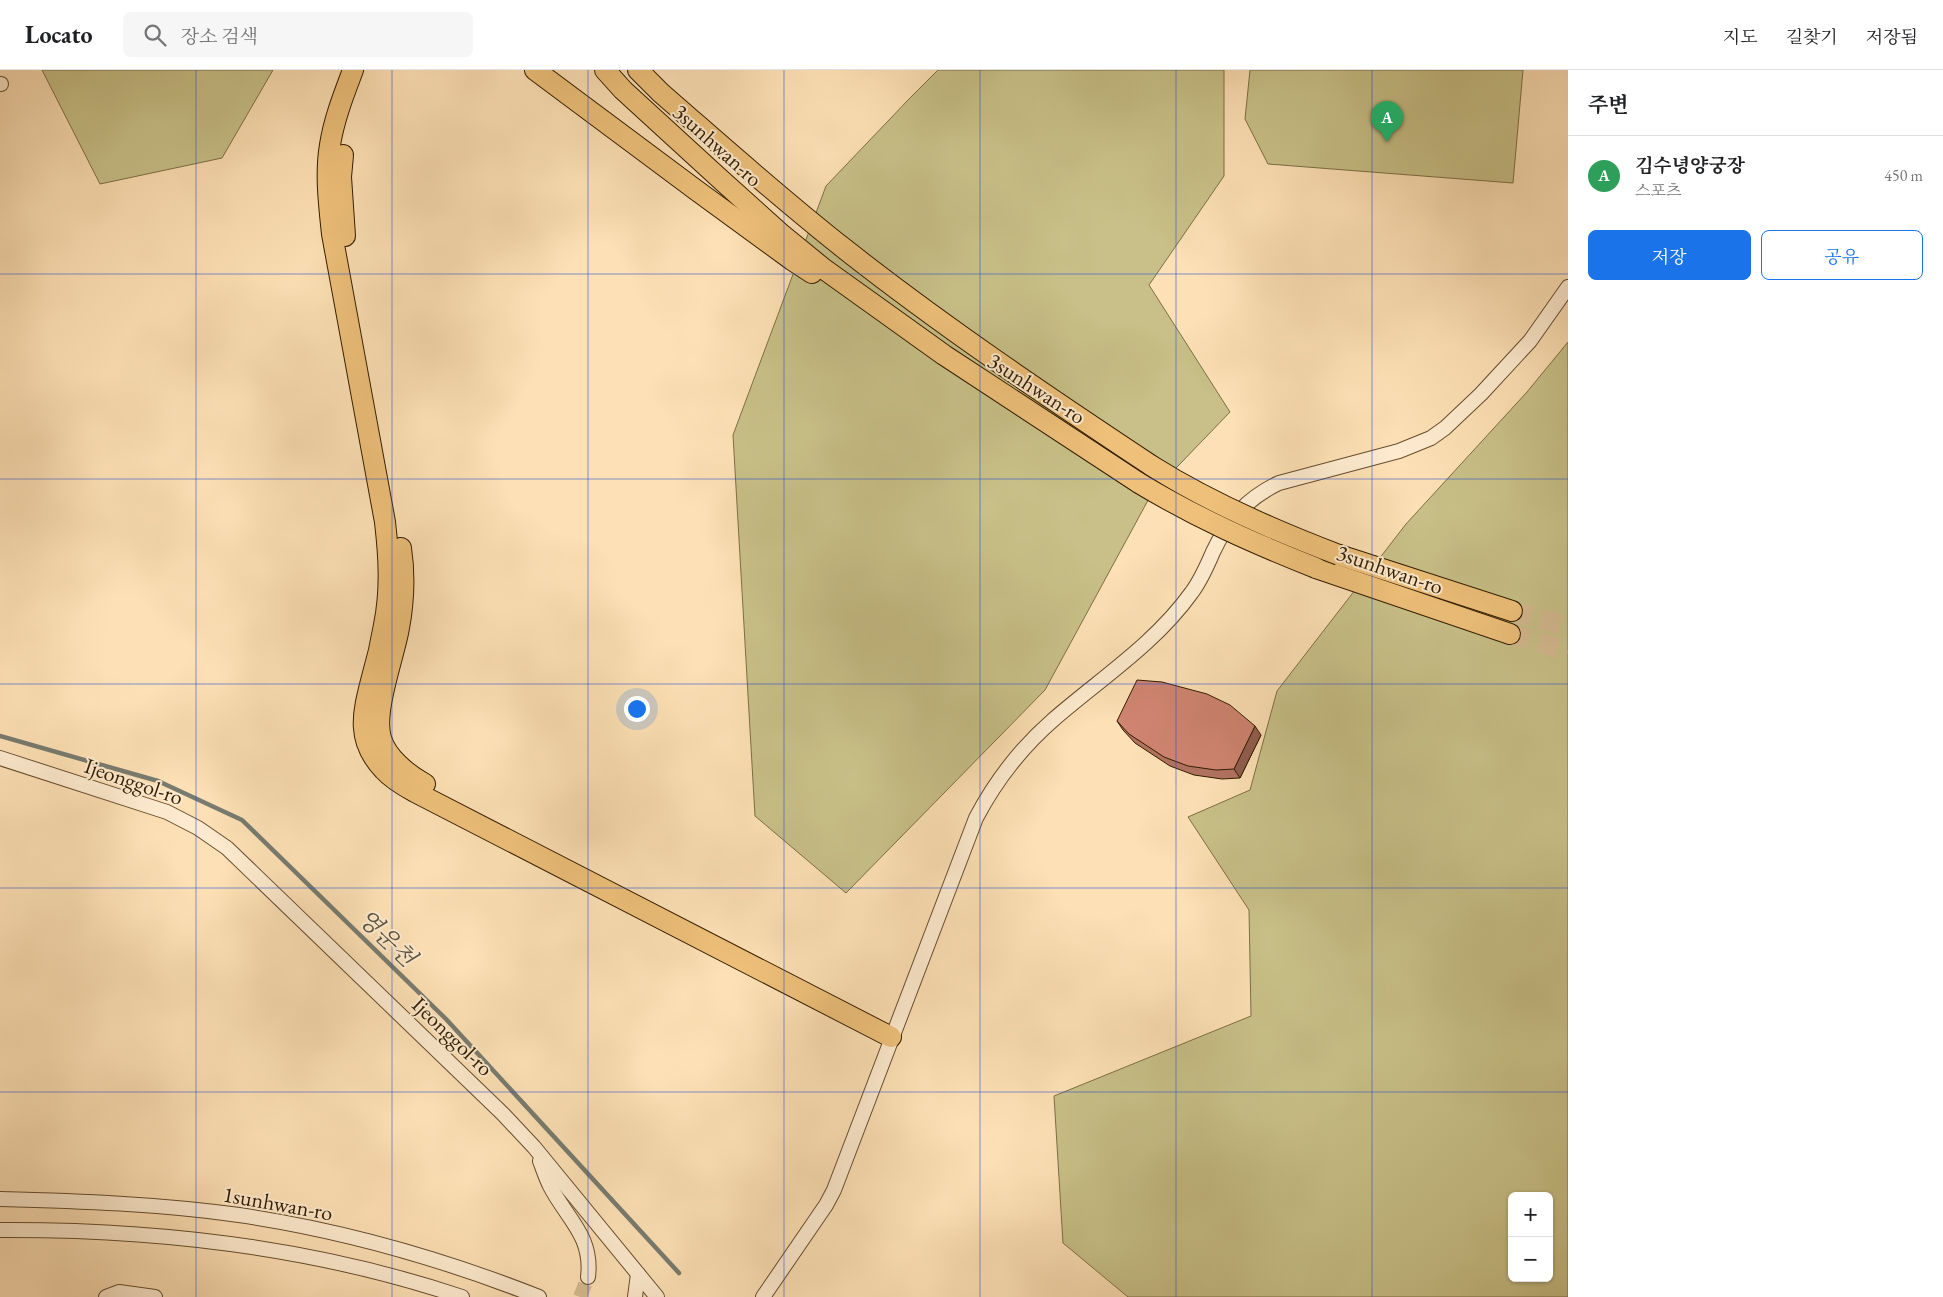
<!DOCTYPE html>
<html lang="ko">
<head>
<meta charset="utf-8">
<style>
	:root { --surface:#fff; --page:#f6f6f6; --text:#202124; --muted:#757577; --line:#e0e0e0; --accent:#1a73e8 }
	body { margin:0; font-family:"EB Garamond","Noto Serif KR",serif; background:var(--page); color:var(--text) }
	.controls { position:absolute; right:15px; bottom:15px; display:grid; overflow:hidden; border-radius:8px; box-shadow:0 1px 4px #0004 }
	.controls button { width:45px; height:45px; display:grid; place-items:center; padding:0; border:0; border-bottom:1px solid var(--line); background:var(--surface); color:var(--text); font:25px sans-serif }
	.you { position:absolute; left:636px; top:638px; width:18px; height:18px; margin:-12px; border:4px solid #fff; border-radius:50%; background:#1a73e8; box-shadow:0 0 0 8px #1a73e833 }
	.badge { display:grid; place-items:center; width:32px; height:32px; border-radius:50%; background:var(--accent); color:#fff; font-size:16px; font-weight:700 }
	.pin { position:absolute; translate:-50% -41px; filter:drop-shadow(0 1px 2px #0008) }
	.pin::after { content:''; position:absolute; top:26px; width:18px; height:15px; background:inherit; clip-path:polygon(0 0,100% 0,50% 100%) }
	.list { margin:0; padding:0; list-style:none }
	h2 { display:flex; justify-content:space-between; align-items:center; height:65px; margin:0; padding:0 20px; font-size:21px }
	h2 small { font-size:16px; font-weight:400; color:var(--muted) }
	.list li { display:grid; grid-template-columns:32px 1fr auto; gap:15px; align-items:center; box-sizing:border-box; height:80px; padding:0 20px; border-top:1px solid var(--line) }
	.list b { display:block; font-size:19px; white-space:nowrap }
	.list p { margin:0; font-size:16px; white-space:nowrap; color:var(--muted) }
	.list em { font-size:16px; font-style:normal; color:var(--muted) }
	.actions { display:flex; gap:10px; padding:15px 20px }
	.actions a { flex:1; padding:11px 0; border:1px solid var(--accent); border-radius:8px; text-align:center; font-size:18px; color:var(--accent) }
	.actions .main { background:var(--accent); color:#fff }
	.icon { flex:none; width:28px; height:28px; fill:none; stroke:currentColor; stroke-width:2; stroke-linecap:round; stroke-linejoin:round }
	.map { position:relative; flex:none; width:1568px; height:1227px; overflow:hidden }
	header { display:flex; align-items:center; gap:30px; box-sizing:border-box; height:70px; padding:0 25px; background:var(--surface); border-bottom:1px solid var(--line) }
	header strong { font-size:24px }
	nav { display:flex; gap:28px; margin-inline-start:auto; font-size:18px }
	.search { width:350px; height:45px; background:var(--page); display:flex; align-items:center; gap:12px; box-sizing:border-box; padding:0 18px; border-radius:8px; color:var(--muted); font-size:19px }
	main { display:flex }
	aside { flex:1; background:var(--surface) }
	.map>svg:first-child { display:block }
	.green { fill:#c8c088; stroke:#7e6e44; fill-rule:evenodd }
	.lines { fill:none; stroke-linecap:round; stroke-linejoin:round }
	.stream { stroke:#787b70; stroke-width:4.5 }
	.minor-tunnel { stroke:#d5b991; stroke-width:14; stroke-dasharray:14 7; stroke-linecap:butt }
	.highway-tunnel { stroke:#d5b991; stroke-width:20; stroke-dasharray:20 10; stroke-linecap:butt }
	.minor-casing { stroke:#664d2e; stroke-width:16 }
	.highway-casing { stroke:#331c01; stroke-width:22 }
	.minor { stroke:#feebcf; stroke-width:14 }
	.highway { stroke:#eec07a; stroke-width:20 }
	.highway-bridge-casing { stroke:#331c01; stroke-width:22; stroke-linecap:butt }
	.highway-bridge { stroke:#eec07a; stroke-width:20 }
	.wall { fill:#b27261; stroke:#331c01 }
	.shaded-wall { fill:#915c4f; stroke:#331c01 }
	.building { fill:#cf8471; stroke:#331c01 }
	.grid { fill:none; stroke:#1d4ed8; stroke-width:1; stroke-opacity:0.55 }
	.labels { text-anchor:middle; stroke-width:4; stroke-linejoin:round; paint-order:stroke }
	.street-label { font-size:22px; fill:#331c01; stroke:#feebcf }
	.water-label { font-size:24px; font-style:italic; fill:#5b5342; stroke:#feebcf }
</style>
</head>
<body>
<header>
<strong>Locato</strong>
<div class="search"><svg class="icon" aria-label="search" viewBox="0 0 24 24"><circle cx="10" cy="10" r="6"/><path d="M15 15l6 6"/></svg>장소 검색</div>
<nav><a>지도</a><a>길찾기</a><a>저장됨</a></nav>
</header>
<main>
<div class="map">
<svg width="1568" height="1227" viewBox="0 0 1568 1227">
	<rect width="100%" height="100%" fill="#fde0b5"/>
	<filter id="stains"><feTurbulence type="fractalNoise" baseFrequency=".004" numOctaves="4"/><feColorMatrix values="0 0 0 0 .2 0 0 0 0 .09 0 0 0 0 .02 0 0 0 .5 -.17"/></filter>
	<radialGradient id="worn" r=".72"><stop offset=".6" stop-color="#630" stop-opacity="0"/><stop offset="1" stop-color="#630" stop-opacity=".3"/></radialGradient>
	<g class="green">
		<path d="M 42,0 L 273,0 L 222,88 L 100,114 Z"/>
		<path d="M 938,0 L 1224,0 L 1224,106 L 1149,215 L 1230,342 L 1152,423 L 1045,620 L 846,823 L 755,746 L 733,365 L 826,116 L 909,29 Z"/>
		<path d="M 1250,0 L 1523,0 L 1513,113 L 1268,94 L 1245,49 Z"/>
		<path d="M 1568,272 L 1568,1227 L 1128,1227 L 1063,1173 L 1054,1026 L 1251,946 L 1249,840 L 1188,747 L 1250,720 L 1277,621 L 1406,454 L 1527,322 ZM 1512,1126 L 1549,1126 L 1549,1208 L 1512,1208 Z"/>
	</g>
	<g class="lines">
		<path class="stream" d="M 0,666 L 158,711 L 242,750 L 446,949 L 679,1203"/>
		<path class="minor-tunnel" d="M 580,1227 L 588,1207"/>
		<g class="highway-tunnel">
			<path d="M 1512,541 L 1568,557"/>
			<path d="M 1510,564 L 1568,581"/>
		</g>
		<defs>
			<g id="minor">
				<path d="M 0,14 L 1,14"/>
				<path d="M 0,688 L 167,742 L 198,758 L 227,778 L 503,1044 L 534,1077 L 657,1227"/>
				<path d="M 540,1091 C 543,1099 546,1108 550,1116 C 567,1149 593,1166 588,1207"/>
				<path d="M 0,1129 C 80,1131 160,1134 239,1145 C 341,1160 443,1189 539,1227"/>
				<path d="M 0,1160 C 157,1159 313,1177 462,1227"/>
				<path d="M 106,1227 L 119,1222 L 155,1227"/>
				<path d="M 635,1227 L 638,1204"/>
				<path d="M 763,1227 L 826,1135 L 834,1120 L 976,748 C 995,712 1022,677 1053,650 C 1100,609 1155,574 1192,522 C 1201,510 1207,496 1213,482 C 1228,450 1247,428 1279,413 L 1399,381 L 1431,368 L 1445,358 L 1481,324 L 1530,271 L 1568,217"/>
			</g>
			<g id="highway">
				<path d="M 353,0 C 344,24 334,49 330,75 C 325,104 329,135 332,164 L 385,452 C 389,487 391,520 384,555 C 381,573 377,590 372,607 C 363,642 355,670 384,700 C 392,709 404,716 415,722 L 891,967"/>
				<path d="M 535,0 L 696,120 L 792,190 L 812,203"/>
				<path d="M 605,0 L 623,20 L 718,107 L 780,163 L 824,199 L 944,285 L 1139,413"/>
				<path d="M 638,0 L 661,23 C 722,76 782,130 846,180 C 944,257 1048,327 1152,396"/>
				<path d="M 343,85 L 341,107 L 345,166"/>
				<path d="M 401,478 C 405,505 404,531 399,558 C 394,587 373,641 381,668 C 387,688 407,704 425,714"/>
				<path d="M 1339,485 L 1512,541"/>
				<path d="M 1316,498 L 1510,564"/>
			</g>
		</defs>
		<use href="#minor" class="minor-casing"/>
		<use href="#highway" class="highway-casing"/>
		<use href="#minor" class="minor"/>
		<use href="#highway" class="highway"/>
		<defs>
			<g id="highway-bridge">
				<path d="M 1152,396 C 1211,433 1273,460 1339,485"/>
				<path d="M 1139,413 C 1197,448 1253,473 1316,498"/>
			</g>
		</defs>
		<use href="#highway-bridge" class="highway-bridge-casing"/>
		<use href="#highway-bridge" class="highway-bridge"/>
	</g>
	<path class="wall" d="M 1117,651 L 1261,665 L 1240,708 L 1222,709 L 1194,705 L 1170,696 L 1135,673 L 1123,660 Z"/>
	<path class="shaded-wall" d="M 1255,656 L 1261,665 L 1240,708 L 1234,699 Z"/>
	<path class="building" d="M 1137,610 L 1162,612 L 1207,624 L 1230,635 L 1255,656 L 1234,699 L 1216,700 L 1188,696 L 1164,687 L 1129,664 L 1117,651 Z"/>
	<path class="grid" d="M 196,0 L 196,1227M 392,0 L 392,1227M 588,0 L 588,1227M 784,0 L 784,1227M 980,0 L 980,1227M 1176,0 L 1176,1227M 1372,0 L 1372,1227M 0,204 L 1568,204M 0,409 L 1568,409M 0,614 L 1568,614M 0,818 L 1568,818M 0,1022 L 1568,1022"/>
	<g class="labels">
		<g class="street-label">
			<text transform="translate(718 75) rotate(42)" y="8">3sunhwan-ro</text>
			<text transform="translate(1037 318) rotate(33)" y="8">3sunhwan-ro</text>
			<text transform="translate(1390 499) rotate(19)" y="8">3sunhwan-ro</text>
			<text transform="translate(134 711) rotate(19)" y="8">Ijeonggol-ro</text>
			<text transform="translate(453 966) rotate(44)" y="8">Ijeonggol-ro</text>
			<text transform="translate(278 1133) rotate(10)" y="8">1sunhwan-ro</text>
		</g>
		<g class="water-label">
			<text transform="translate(387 868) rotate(44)" y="8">영운천</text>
		</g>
	</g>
	<rect width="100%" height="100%" filter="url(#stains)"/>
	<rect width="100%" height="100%" fill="url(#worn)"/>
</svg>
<div class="controls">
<button>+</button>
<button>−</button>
</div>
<div class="you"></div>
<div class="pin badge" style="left:1387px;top:72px;background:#2e9e5b">A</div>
</div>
<aside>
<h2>주변<small></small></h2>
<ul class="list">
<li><span class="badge" style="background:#2e9e5b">A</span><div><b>김수녕양궁장</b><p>스포츠</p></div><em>450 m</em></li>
</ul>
<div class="actions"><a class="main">저장</a><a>공유</a></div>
</aside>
</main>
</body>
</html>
